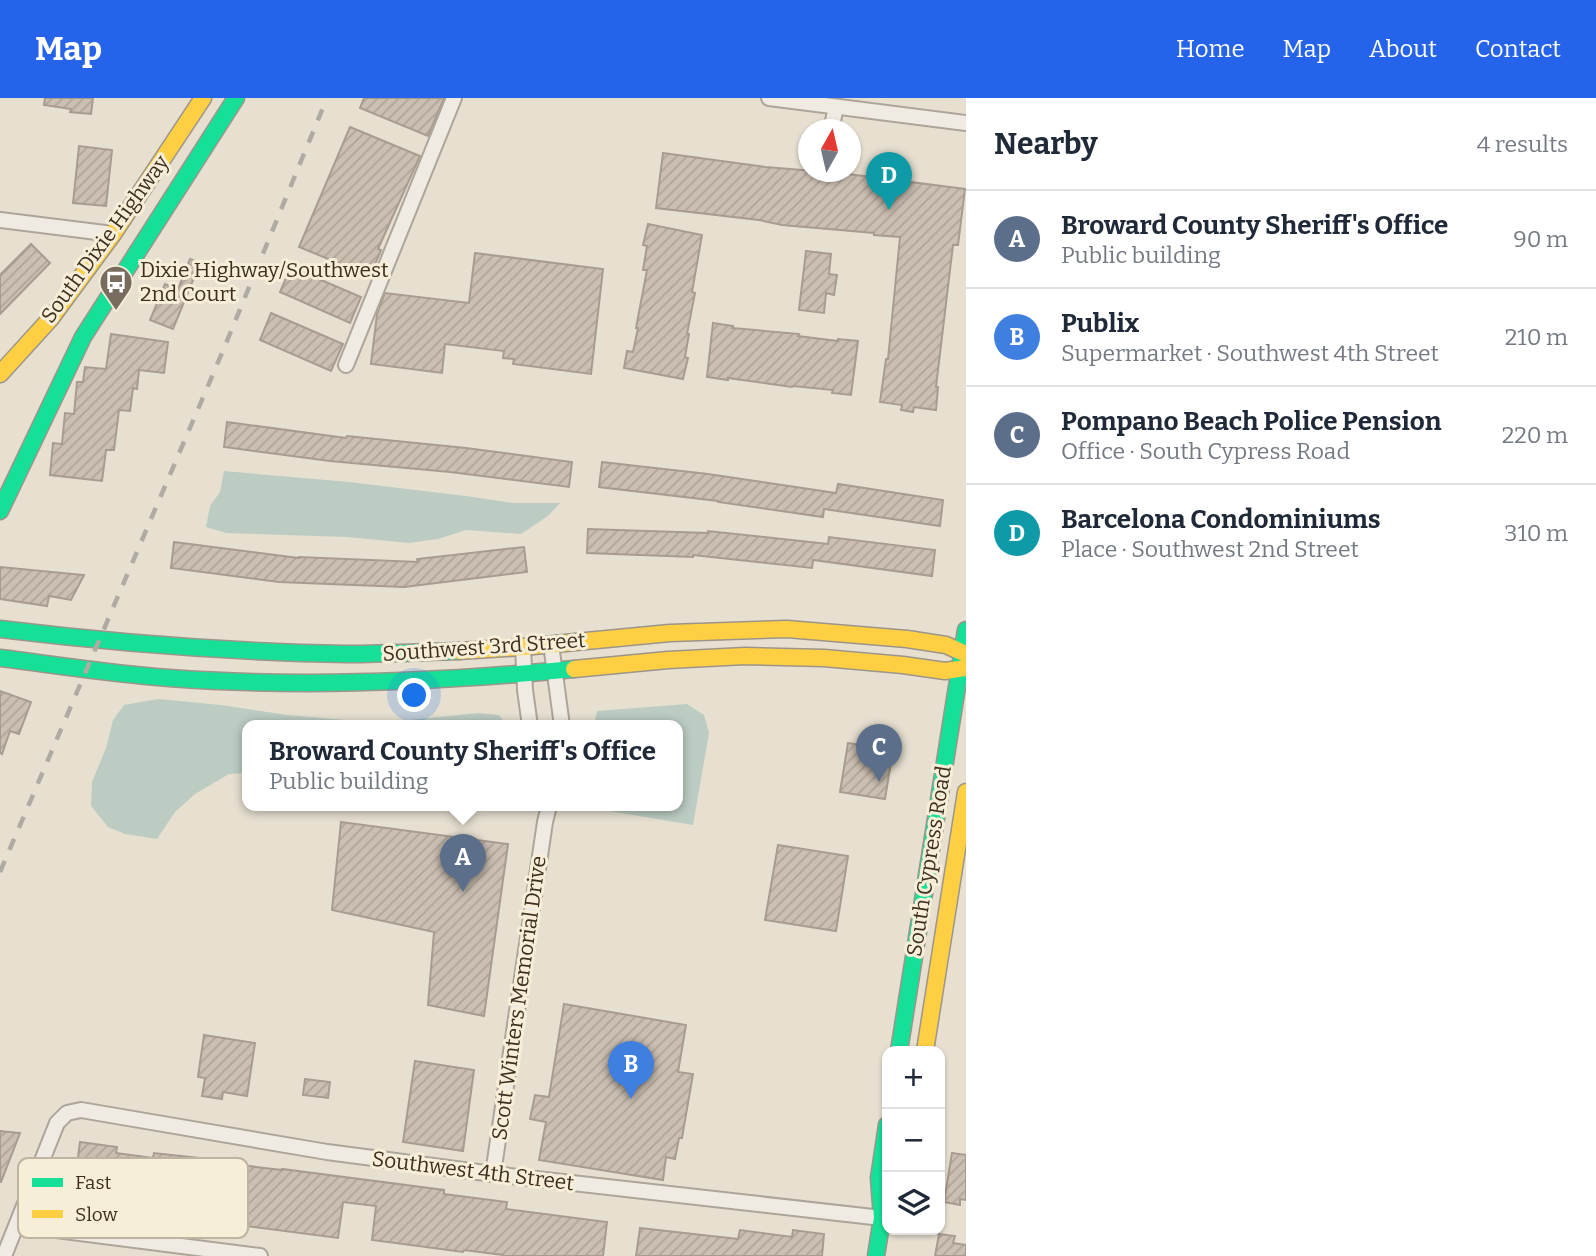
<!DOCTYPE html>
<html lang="en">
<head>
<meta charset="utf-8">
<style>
	:root { --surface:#fff; --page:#f6f6f7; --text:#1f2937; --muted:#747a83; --line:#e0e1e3; --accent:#2563eb }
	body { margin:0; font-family:Bitter,serif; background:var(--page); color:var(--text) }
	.controls { position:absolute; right:21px; bottom:21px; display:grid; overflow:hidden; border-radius:14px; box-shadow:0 2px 5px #0004 }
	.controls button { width:63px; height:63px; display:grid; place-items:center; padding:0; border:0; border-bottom:2px solid var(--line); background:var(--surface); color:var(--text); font:35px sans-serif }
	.compass { position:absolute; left:798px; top:21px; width:63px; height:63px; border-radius:50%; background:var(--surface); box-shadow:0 2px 5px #0004; rotate:8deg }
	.you { position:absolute; left:415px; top:598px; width:24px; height:24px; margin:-18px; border:5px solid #fff; border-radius:50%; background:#1a73e8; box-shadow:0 0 0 10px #1a73e833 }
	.badge { display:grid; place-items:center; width:46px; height:46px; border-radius:50%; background:var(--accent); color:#fff; font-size:23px; font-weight:700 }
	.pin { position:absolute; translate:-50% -58px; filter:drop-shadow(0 2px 4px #0008) }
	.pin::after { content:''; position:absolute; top:37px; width:24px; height:21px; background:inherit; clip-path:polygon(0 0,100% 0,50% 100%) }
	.popup { position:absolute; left:242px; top:622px; width:441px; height:91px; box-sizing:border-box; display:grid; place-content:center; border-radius:14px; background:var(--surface); filter:drop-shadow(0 2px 5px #0005); font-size:23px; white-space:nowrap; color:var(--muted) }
	.popup b { font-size:26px; color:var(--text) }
	.popup::after { content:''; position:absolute; left:50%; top:100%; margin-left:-14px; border:14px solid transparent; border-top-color:var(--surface) }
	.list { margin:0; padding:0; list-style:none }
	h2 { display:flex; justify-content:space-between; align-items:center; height:91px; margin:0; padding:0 28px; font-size:30px }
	h2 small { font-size:23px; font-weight:400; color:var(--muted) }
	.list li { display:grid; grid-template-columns:46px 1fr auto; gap:21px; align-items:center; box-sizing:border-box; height:98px; padding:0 28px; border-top:2px solid var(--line) }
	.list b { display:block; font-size:26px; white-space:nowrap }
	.list p { margin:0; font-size:23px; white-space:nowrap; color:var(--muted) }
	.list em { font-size:23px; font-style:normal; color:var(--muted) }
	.icon { flex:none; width:38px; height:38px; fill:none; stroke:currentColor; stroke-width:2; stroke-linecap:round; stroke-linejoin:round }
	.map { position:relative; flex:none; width:966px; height:1158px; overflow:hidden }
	header { display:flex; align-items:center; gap:42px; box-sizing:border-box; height:98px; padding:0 35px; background:var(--accent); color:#fff }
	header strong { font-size:33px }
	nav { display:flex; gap:38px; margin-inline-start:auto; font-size:24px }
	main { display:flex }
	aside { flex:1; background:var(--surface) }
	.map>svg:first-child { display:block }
	.water { fill:#bcccc2 }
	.building { fill:url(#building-hatch); stroke:#a89c90; stroke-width:2 }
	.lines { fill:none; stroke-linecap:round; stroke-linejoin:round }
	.street-casing { stroke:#ada599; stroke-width:18 }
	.fast-casing { stroke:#9c958a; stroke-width:19 }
	.slow-casing { stroke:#9c958a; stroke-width:19 }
	.street { stroke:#efebe3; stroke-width:14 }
	.fast { stroke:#16e098; stroke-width:16 }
	.slow { stroke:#ffcf43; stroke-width:16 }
	.rail { stroke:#afaaa2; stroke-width:4.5; stroke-dasharray:12 12; stroke-linecap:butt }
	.labels { text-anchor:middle; stroke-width:6; stroke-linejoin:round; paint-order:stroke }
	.street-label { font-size:21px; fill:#3d2e20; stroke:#f7eed8 }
	.poi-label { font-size:21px; fill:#3d2e20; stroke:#f7eed8; text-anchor:start }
	.key { fill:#f7eed8; stroke:#bfb4a1; stroke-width:2 }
	.key-label { font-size:19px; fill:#3d2e20 }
</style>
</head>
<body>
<header>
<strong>Map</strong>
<nav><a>Home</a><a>Map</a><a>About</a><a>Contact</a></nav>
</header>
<main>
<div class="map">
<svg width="966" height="1158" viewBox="0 0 966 1158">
	<defs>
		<pattern id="building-hatch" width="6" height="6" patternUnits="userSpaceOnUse" patternTransform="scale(1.75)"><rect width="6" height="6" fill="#cbbfb2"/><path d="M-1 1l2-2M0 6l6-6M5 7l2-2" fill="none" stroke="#afa499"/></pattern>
	</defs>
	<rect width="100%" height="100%" fill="#e7e0d1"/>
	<g class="water">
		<path d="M 224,373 L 349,384 L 466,398 L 513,405 L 560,405 L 548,418 L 521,436 L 466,432 L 438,441 L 409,445 L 347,439 L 226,435 L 206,429 L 210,408 L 220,394 Z"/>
		<path d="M 158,601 L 221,607 L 287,617 L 380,625 L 478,615 L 499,617 L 508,628 L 248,628 L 248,675 L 229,676 L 195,696 L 175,714 L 157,741 L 125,736 L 108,729 L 91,708 L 92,684 L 106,650 L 113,622 L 124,607 Z"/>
		<path d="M 687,606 L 704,617 L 709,635 L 693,727 L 579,708 L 678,708 L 678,628 L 594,628 L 597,613 Z"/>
	</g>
	<g class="building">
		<path d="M 45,0 L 93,0 L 91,16 L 70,14 L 71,11 L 44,7 Z"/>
		<path d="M 364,0 L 444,0 L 428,38 L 360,10 Z"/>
		<path d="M 350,29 L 420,58 L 378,151 L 381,152 L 370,178 L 299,149 Z"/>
		<path d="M 79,48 L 112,52 L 106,108 L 73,105 Z"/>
		<path d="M 663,55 L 765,69 L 840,75 L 965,91 L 958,147 L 953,147 L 936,289 L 938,289 L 936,312 L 914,309 L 913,314 L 901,312 L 902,307 L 880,304 L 886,261 L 888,261 L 900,139 L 874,137 L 874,135 L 782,127 L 759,122 L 656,110 Z"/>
		<path d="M 648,126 L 702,137 L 692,194 L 695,195 L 687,236 L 689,236 L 685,259 L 688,260 L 683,281 L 624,270 L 627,253 L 633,254 L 638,230 L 636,230 L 647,172 L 643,172 L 647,148 L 643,147 Z"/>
		<path d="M 31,146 L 50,165 L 0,216 L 0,177 Z"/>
		<path d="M 806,153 L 831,156 L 829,176 L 837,177 L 834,197 L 826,195 L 824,215 L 799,212 Z"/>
		<path d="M 475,155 L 603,171 L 591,276 L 513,266 L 514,261 L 503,260 L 504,253 L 445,246 L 442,275 L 371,266 L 377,216 L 385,195 L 469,205 Z"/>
		<path d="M 190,161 L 200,165 L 173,231 L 150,222 L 165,186 L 178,191 Z"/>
		<path d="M 291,169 L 361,199 L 350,225 L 280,194 Z"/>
		<path d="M 271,215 L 343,246 L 331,273 L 260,242 Z"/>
		<path d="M 713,225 L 733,228 L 732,230 L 799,236 L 798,238 L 838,243 L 838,241 L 858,243 L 851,297 L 832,295 L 833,292 L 793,288 L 792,289 L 728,280 L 728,282 L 707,279 Z"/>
		<path d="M 111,236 L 168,244 L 164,275 L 139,272 L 137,291 L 133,290 L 130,313 L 119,312 L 114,352 L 106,352 L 102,383 L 50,377 L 53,345 L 62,346 L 65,315 L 74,316 L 77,284 L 83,284 L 85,269 L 106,271 Z"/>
		<path d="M 227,324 L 346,340 L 347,338 L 466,350 L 572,364 L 569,389 L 450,374 L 330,363 L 224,349 Z"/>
		<path d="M 602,364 L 708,376 L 836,395 L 838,386 L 943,402 L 940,428 L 824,411 L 823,419 L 718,404 L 718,403 L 599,389 Z"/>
		<path d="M 588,431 L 708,435 L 708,433 L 828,446 L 829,439 L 935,452 L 932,478 L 813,462 L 812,470 L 693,457 L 693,459 L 587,455 Z"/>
		<path d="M 174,444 L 299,460 L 299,459 L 418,464 L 417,461 L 524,449 L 527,474 L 404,489 L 279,484 L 171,470 Z"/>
		<path d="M 0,469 L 84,477 L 71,502 L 49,498 L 47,508 L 0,501 Z"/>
		<path d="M 0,593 L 31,604 L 19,636 L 10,633 L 2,656 L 0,655 Z"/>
		<path d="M 848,645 L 893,652 L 885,701 L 840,694 Z"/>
		<path d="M 341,724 L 508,746 L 484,918 L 428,907 L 434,834 L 332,812 Z"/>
		<path d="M 778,747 L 848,758 L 836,833 L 765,822 Z"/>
		<path d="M 564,906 L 686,927 L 678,974 L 693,976 L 682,1040 L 679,1040 L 675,1061 L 666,1059 L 663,1082 L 539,1062 L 546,1024 L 530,1021 L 535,997 L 549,999 Z"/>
		<path d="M 204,937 L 255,945 L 247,998 L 223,994 L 222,1001 L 202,998 L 205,980 L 198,979 Z"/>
		<path d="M 415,963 L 474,972 L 463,1053 L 403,1044 Z"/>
		<path d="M 305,981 L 330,984 L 328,1000 L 303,997 Z"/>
		<path d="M 0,1033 L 20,1035 L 1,1084 L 0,1084 Z"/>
		<path d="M 80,1044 L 117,1049 L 116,1055 L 153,1060 L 154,1055 L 208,1061 L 207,1070 L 231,1073 L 232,1066 L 282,1072 L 282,1071 L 444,1092 L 444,1096 L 507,1104 L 506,1111 L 607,1124 L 603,1158 L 503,1158 L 503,1157 L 464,1152 L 463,1154 L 372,1142 L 376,1108 L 343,1104 L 338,1140 L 215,1124 L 216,1122 L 50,1103 L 52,1080 L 75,1083 Z"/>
		<path d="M 952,1055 L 966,1057 L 966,1102 L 960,1101 L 960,1107 L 944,1104 Z"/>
		<path d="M 640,1130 L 738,1141 L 740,1132 L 792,1139 L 793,1132 L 824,1136 L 822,1158 L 636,1158 Z"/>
		<path d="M 939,1136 L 955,1138 L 953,1145 L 966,1147 L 966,1158 L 935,1158 Z"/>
	</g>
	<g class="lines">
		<defs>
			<g id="street">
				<path d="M 769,0 L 966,25"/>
				<path d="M 831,32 L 836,9"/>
				<path d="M 0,122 L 113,136"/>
				<path d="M 346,267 L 454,0"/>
				<path d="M 551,546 L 562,628"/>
				<path d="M 523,549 L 525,592 L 530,628"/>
				<path d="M 493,1076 L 545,724 L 549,708"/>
				<path d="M 17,1127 L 260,1158"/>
				<path d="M 4,1158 L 57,1025 L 67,1015 L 81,1012 L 327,1054 L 373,1060 L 493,1076 L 882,1120"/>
			</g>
			<g id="fast">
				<path d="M 0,413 L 83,239 L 236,0"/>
				<path d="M 0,531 C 115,545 231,554 347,556 C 384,556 422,554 459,553"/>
				<path d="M 0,560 C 56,567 113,576 169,580 C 304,590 440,584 574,571"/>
				<path d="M 899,953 L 966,532"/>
				<path d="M 876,1158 L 882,1120 L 879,1080 L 887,1027"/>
			</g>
			<g id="slow">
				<path d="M 0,276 L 51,220 L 113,136 L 203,0"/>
				<path d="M 459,553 L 523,549 L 670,535 L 787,531 L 907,541 L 946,547 L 966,556"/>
				<path d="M 574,571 L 668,562 L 745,558 L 824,560 L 903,567 L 945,573 L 966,570"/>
				<path d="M 925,953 L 966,694"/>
			</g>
		</defs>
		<use href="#street" class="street-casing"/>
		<use href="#fast" class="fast-casing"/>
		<use href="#slow" class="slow-casing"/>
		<use href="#street" class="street"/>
		<use href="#fast" class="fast"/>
		<use href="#slow" class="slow"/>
		<path class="rail" d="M 0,774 L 222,255 L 327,0"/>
	</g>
	<defs>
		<symbol id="bus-pin" viewBox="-11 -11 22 30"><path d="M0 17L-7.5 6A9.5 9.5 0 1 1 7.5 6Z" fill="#786c5e" stroke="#f7eed8"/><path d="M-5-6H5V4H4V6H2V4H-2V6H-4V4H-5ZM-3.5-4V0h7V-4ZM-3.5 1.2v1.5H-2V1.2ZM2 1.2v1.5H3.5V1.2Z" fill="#fff"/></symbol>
	</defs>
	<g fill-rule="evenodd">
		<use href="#bus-pin" x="97" y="165" width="38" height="52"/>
	</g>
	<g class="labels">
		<g class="street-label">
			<text transform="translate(105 141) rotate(-54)" y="7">South Dixie Highway</text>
			<text transform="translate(484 549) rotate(-4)" y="7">Southwest 3rd Street</text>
			<text transform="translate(929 763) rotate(-81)" y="7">South Cypress Road</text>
			<text transform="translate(519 900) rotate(-82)" y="7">Scott Winters Memorial Drive</text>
			<text transform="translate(473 1073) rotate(7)" y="7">Southwest 4th Street</text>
		</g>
		<g class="poi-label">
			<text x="140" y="179">Dixie Highway/Southwest<tspan x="140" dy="24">2nd Court</tspan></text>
		</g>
	</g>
	<rect x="18" y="1060" width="230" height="80" rx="10" class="key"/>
	<rect x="32" y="1080" width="31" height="9" fill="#16e098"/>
	<rect x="32" y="1112" width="31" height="8" fill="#ffcf43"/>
	<g class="key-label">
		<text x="75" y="1091">Fast</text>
		<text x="75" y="1123">Slow</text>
	</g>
</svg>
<div class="controls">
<button>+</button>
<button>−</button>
<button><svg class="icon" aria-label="layers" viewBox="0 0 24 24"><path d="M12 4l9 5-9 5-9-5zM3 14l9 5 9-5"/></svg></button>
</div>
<svg class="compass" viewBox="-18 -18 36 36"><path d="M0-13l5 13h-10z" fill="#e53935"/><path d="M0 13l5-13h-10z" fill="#747a83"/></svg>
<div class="you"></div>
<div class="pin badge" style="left:463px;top:794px;background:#5c6f8a">A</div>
<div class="popup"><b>Broward County Sheriff's Office</b>Public building</div>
<div class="pin badge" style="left:631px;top:1001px;background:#3f7fe0">B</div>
<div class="pin badge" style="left:879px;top:684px;background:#5c6f8a">C</div>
<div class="pin badge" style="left:889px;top:112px;background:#0f9aa8">D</div>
</div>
<aside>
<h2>Nearby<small>4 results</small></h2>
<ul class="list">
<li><span class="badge" style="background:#5c6f8a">A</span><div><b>Broward County Sheriff's Office</b><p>Public building</p></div><em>90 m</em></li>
<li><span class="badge" style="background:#3f7fe0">B</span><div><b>Publix</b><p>Supermarket · Southwest 4th Street</p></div><em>210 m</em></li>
<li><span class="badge" style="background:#5c6f8a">C</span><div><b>Pompano Beach Police Pension</b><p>Office · South Cypress Road</p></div><em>220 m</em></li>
<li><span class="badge" style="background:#0f9aa8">D</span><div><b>Barcelona Condominiums</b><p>Place · Southwest 2nd Street</p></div><em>310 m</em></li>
</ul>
</aside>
</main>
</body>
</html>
